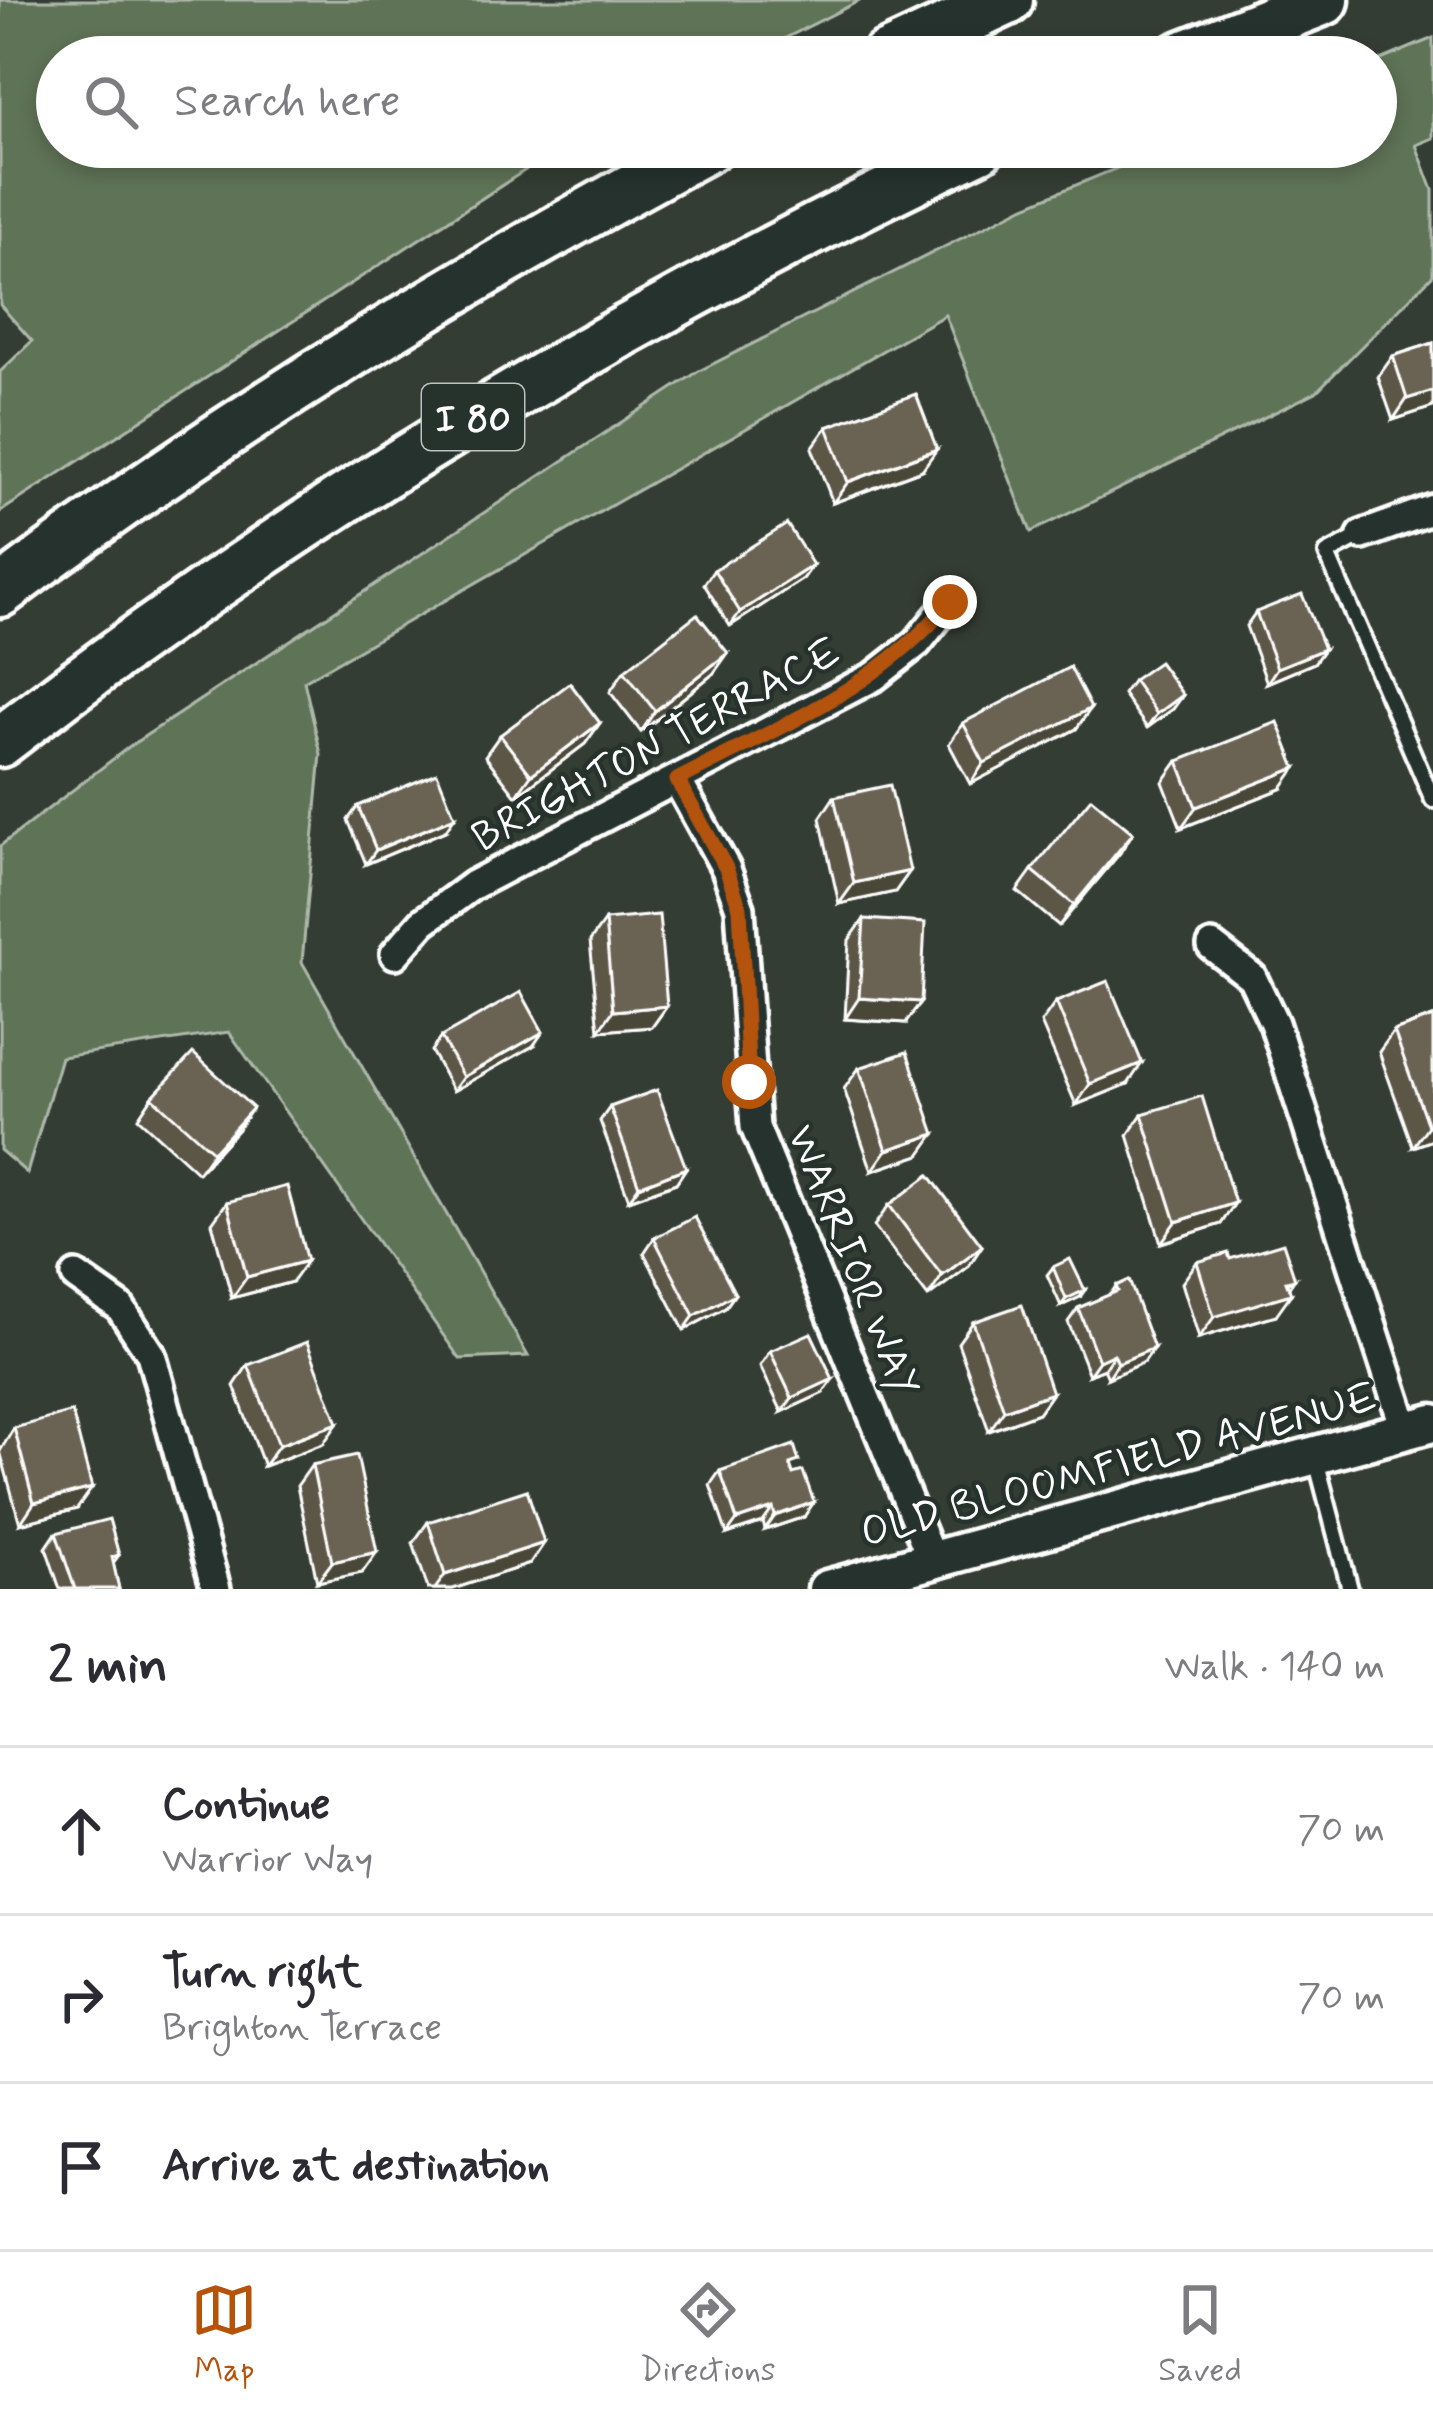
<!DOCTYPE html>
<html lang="en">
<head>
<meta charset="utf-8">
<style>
	:root { --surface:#fff; --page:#f2f2f3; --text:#2b2b33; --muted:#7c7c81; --line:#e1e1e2; --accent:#b45309 }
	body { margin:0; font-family:Mynerve,sans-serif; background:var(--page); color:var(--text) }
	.stop { position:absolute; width:36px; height:36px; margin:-27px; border:9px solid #b45309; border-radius:50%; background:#fff }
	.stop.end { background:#b45309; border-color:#fff; box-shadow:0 3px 12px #0008 }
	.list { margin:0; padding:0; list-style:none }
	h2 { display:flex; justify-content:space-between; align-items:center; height:156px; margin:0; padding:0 48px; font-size:51px }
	h2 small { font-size:39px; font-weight:400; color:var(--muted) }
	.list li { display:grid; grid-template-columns:78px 1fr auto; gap:36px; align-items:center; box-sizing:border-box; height:168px; padding:0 48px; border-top:3px solid var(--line) }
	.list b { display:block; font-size:45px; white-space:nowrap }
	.list p { margin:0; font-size:39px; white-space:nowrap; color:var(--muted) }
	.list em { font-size:39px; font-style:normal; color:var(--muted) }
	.icon { flex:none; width:66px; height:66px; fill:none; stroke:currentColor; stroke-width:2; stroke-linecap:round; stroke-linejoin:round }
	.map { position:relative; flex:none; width:1433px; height:1589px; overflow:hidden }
	.search { position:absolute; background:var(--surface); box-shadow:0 6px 18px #0003; left:36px; right:36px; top:36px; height:132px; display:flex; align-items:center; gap:30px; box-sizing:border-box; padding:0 42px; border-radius:66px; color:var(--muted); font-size:45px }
	.sheet { height:660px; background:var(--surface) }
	nav { display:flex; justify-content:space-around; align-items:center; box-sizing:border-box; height:168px; border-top:3px solid var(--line); background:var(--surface); font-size:33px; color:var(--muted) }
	nav a { display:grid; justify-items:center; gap:6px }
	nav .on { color:var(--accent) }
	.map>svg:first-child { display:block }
	.green { fill:#5e7357; stroke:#aeb9ab; stroke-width:3 }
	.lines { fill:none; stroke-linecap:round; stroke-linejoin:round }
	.lane-casing { stroke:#fff; stroke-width:22 }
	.street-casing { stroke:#fff; stroke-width:36 }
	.secondary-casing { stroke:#fff; stroke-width:45 }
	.highway-casing { stroke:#fff; stroke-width:57 }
	.lane { stroke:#26332d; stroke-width:14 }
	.street { stroke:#26332d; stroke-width:27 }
	.secondary { stroke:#26332d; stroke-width:36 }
	.highway { stroke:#26332d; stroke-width:48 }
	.wall { fill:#5b5647; stroke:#fff; stroke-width:3 }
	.shaded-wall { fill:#4a4639; stroke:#fff; stroke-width:3 }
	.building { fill:#6a6452; stroke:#fff; stroke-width:3 }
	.route { stroke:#b45309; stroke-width:15 }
	.labels { text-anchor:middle; stroke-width:9; stroke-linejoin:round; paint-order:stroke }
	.shield { fill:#26332d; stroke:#bec2c0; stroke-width:3 }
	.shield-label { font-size:39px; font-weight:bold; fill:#fff }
	.street-label { font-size:42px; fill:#fff; stroke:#26332d }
</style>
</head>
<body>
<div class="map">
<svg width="1433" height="1589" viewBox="0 0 1433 1589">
	<rect width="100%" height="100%" fill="#343d34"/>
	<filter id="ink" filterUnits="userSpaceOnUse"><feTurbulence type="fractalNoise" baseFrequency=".00833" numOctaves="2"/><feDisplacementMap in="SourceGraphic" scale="24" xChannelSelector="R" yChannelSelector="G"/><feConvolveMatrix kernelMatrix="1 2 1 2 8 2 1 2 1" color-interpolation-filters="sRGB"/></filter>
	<g filter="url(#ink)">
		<g class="green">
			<path d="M 0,0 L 861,0 L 748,57 L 57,57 L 57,147 L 570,147 L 527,169 L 0,512 L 0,372 L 32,341 L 0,305 Z"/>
			<path d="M 1433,38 L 1433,138 L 1416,145 L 1433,190 L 1433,275 L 1316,392 L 1031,532 L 945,315 L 304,681 L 321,754 L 302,962 L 528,1356 L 460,1359 L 229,1032 L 61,1057 L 27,1173 L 0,1150 L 0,846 L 130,746 L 699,371 L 1025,206 L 1168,147 L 1376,147 L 1376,62 Z"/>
		</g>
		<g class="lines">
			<defs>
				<g id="lane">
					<path d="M 1362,535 L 1327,554 L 1433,800"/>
					<path d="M 1315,1456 L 1350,1589"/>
				</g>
				<g id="street">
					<path d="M 1362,535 L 1433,509"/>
					<path d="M 677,780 L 726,869 L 740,908 L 755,1127 L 932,1560"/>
					<path d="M 1212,946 L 1252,977 L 1274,1023 L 1406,1431"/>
					<path d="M 395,954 L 423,922 L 473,885 L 875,676 L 917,643 L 950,602"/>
					<path d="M 76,1276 L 120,1307 L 151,1354 L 216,1589"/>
				</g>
				<path id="secondary" d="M 827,1589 L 1433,1423"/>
				<g id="highway">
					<path d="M 885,57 L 1008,0"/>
					<path d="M 1180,57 L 1324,0"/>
					<path d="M 0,592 C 223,424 462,279 708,147"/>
					<path d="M 0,742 C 303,507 633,312 980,147"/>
				</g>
			</defs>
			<use href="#lane" class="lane-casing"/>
			<use href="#street" class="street-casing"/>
			<use href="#secondary" class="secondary-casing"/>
			<use href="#highway" class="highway-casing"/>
			<use href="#lane" class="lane"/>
			<use href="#street" class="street"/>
			<use href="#secondary" class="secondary"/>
			<use href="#highway" class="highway"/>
		</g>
		<g class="wall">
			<path d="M 1433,343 L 1433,407 L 1393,420 L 1378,377 L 1393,356 Z"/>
			<path d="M 827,427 L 922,470 L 833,503 L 812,448 Z"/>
			<path d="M 813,565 L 803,579 L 730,626 L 704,584 L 714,570 Z"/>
			<path d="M 1256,612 L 1324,649 L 1314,663 L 1267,683 L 1246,626 Z"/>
			<path d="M 728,653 L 713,674 L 641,732 L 610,692 L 624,671 Z"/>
			<path d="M 1133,680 L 1183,695 L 1173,709 L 1147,728 L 1123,694 Z"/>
			<path d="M 1091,708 L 1076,729 L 970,784 L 949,744 L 963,723 Z"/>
			<path d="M 600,723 L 585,744 L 516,796 L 485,756 L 500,735 Z"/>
			<path d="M 1178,761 L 1281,789 L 1181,828 L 1163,782 Z"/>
			<path d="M 834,797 L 910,871 L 895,892 L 839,904 L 820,818 Z"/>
			<path d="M 358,806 L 445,831 L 366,864 L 348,820 Z"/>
			<path d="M 1119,854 L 1059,926 L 1017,891 L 1032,870 Z"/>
			<path d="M 864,919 L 906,1023 L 845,1019 L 849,940 Z"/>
			<path d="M 605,920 L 667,1006 L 652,1027 L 599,1031 L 590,941 Z"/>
			<path d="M 1056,1002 L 1128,1084 L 1076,1105 L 1041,1023 Z"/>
			<path d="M 1433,1017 L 1433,1140 L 1413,1147 L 1379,1052 L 1394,1031 Z"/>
			<path d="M 441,1037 L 533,1046 L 453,1091 L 431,1051 Z"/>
			<path d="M 859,1068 L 920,1155 L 872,1171 L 844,1089 Z"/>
			<path d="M 152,1097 L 238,1129 L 198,1173 L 138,1118 Z"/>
			<path d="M 610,1107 L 686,1168 L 676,1183 L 629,1200 L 600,1121 Z"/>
			<path d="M 1142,1114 L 1235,1203 L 1221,1224 L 1161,1243 L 1128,1135 Z"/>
			<path d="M 227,1202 L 292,1282 L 232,1298 L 212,1223 Z"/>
			<path d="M 889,1205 L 982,1246 L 968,1267 L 928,1297 L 874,1226 Z"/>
			<path d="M 654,1238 L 735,1294 L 725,1308 L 684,1330 L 644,1253 Z"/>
			<path d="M 1230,1259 L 1289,1288 L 1276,1315 L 1199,1338 L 1182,1283 L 1197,1262 Z"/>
			<path d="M 1053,1267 L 1080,1297 L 1061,1306 L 1047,1275 Z"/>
			<path d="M 1116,1286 L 1144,1362 L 1108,1378 L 1104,1369 L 1089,1375 L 1068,1322 L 1078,1308 L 1110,1295 Z"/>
			<path d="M 973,1322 L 1052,1393 L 1038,1413 L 989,1431 L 958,1343 Z"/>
			<path d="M 770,1351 L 823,1393 L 782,1412 L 760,1366 Z"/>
			<path d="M 248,1365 L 323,1444 L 264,1466 L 234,1386 Z"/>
			<path d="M 14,1428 L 77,1509 L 20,1524 L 0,1451 Z"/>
			<path d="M 312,1465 L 362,1573 L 317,1582 L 297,1486 Z"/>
			<path d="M 720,1471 L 792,1471 L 804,1517 L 765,1530 L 763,1522 L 727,1534 L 710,1485 Z"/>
			<path d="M 428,1522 L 544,1543 L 530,1564 L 453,1589 L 428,1589 L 413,1543 Z"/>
			<path d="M 56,1533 L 119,1555 L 113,1563 L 119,1589 L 60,1589 L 46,1548 Z"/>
		</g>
		<g class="shaded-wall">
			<path d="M 1433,391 L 1433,407 L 1393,420 L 1407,399 Z"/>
			<path d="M 937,449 L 922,470 L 833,503 L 848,482 Z"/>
			<path d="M 813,565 L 803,579 L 730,626 L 740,612 Z"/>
			<path d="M 1324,649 L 1314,663 L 1267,683 L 1277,668 Z"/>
			<path d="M 728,653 L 713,674 L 641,732 L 655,711 Z"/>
			<path d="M 1183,695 L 1173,709 L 1147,728 L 1157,714 Z"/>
			<path d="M 1091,708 L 1076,729 L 970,784 L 984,763 Z"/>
			<path d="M 600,723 L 585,744 L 516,796 L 531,775 Z"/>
			<path d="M 1296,768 L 1281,789 L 1181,828 L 1196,807 Z"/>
			<path d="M 455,817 L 445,831 L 366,864 L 376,850 Z"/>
			<path d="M 1133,833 L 1119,854 L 1059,926 L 1074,905 Z"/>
			<path d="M 910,871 L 895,892 L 839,904 L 854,883 Z"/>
			<path d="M 859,998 L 921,1002 L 906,1023 L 845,1019 Z"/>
			<path d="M 667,1006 L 652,1027 L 599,1031 L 613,1011 Z"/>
			<path d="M 543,1032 L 533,1046 L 453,1091 L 463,1077 Z"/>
			<path d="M 1142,1063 L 1128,1084 L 1076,1105 L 1090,1084 Z"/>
			<path d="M 253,1108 L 238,1129 L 198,1173 L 213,1152 Z"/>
			<path d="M 1433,1125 L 1433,1140 L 1413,1147 L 1428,1126 Z"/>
			<path d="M 935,1134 L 920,1155 L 872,1171 L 887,1150 Z"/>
			<path d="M 686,1168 L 676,1183 L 629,1200 L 639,1186 Z"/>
			<path d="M 1235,1203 L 1221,1224 L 1161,1243 L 1176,1222 Z"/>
			<path d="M 982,1246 L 968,1267 L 928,1297 L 942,1276 Z"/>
			<path d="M 307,1261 L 292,1282 L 232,1298 L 247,1277 Z"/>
			<path d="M 1295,1279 L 1283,1296 L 1291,1294 L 1276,1315 L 1199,1338 L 1214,1317 Z"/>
			<path d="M 1085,1290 L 1080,1297 L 1061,1306 L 1066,1299 Z"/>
			<path d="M 735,1294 L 725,1308 L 684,1330 L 694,1316 Z"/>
			<path d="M 1154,1348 L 1144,1362 L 1108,1378 L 1118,1363 Z"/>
			<path d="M 1114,1354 L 1104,1369 L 1089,1375 L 1099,1361 Z"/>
			<path d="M 833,1379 L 823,1393 L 782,1412 L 792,1398 Z"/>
			<path d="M 1052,1393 L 1038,1413 L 989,1431 L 1004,1410 Z"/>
			<path d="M 338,1423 L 323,1444 L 264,1466 L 279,1445 Z"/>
			<path d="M 92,1488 L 77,1509 L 20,1524 L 34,1503 Z"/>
			<path d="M 814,1502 L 804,1517 L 765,1530 L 775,1516 Z"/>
			<path d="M 773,1508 L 763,1522 L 727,1534 L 737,1520 Z"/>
			<path d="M 544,1543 L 530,1564 L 453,1589 L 435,1589 L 445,1575 Z"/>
			<path d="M 377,1552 L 362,1573 L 317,1582 L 332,1562 Z"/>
		</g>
		<g class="building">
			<path d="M 1433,343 L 1433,391 L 1407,399 L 1393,356 Z"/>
			<path d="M 916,394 L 937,449 L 848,482 L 827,427 Z"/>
			<path d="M 787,524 L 813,565 L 740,612 L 714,570 Z"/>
			<path d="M 1302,594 L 1324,649 L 1277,668 L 1256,612 Z"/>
			<path d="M 697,614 L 728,653 L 655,711 L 624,671 Z"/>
			<path d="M 1159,662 L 1183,695 L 1157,714 L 1133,680 Z"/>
			<path d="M 1070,667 L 1091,708 L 984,763 L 963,723 Z"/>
			<path d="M 570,683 L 600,723 L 531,775 L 500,735 Z"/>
			<path d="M 1278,722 L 1296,768 L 1196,807 L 1178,761 Z"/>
			<path d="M 437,773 L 455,817 L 376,850 L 358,806 Z"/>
			<path d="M 890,785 L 910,871 L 854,883 L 834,797 Z"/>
			<path d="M 1091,798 L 1133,833 L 1074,905 L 1032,870 Z"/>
			<path d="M 659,915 L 667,1006 L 613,1011 L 605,920 Z"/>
			<path d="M 864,919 L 925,923 L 921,1002 L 859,998 Z"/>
			<path d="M 1108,981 L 1142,1063 L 1090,1084 L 1056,1002 Z"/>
			<path d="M 521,992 L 543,1032 L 463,1077 L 441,1037 Z"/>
			<path d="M 1433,1017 L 1433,1125 L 1428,1126 L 1394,1031 Z"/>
			<path d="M 907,1052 L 935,1134 L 887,1150 L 859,1068 Z"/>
			<path d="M 193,1053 L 253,1108 L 213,1152 L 152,1097 Z"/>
			<path d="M 657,1090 L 686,1168 L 639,1186 L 610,1107 Z"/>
			<path d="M 1202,1096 L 1235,1203 L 1176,1222 L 1142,1114 Z"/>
			<path d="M 929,1175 L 982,1246 L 942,1276 L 889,1205 Z"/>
			<path d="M 287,1186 L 307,1261 L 247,1277 L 227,1202 Z"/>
			<path d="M 695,1217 L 735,1294 L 694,1316 L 654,1238 Z"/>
			<path d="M 1283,1243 L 1295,1279 L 1286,1281 L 1291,1294 L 1214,1317 L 1197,1262 L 1228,1253 L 1230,1259 Z"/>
			<path d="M 1070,1259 L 1085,1290 L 1066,1299 L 1053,1267 Z"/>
			<path d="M 1129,1280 L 1154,1348 L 1118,1363 L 1114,1354 L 1099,1361 L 1078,1308 L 1118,1291 L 1116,1286 Z"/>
			<path d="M 1022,1305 L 1052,1393 L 1004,1410 L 973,1322 Z"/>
			<path d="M 811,1333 L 833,1379 L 792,1398 L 770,1351 Z"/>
			<path d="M 307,1342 L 338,1423 L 279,1445 L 248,1365 Z"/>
			<path d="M 72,1412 L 92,1488 L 34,1503 L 14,1428 Z"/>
			<path d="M 794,1445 L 799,1461 L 790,1464 L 793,1474 L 803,1471 L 814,1502 L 775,1516 L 773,1508 L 737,1520 L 720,1471 Z"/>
			<path d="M 357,1455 L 377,1552 L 332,1562 L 312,1465 Z"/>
			<path d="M 527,1490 L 544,1543 L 445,1575 L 428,1522 Z"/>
			<path d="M 109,1519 L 119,1555 L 112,1557 L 119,1589 L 75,1589 L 56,1533 Z"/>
		</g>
	</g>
	<g class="lines" filter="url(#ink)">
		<path class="route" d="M 749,1082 L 740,908 L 726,868 L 677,780 C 774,729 879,688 950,602"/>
	</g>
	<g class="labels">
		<rect class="shield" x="422" y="384" width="102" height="66" rx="9"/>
		<g class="shield-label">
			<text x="473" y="431">I 80</text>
		</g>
		<g class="street-label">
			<text transform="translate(655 743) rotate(-28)" y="15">BRIGHTON TERRACE</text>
			<text transform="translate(855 1260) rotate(68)" y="15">WARRIOR WAY</text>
			<text transform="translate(1118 1463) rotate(-15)" y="15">OLD BLOOMFIELD AVENUE</text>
		</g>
	</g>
</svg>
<div class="stop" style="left:749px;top:1082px"></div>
<div class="stop end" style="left:950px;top:602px"></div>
<div class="search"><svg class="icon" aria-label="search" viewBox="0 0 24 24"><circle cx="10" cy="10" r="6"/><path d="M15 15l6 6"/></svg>Search here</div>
</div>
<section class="sheet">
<h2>2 min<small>Walk · 140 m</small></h2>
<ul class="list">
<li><svg class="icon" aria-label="ahead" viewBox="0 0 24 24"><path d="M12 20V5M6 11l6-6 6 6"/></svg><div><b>Continue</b><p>Warrior Way</p></div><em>70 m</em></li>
<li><svg class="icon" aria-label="right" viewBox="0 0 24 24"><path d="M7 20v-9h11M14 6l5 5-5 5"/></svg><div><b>Turn right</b><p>Brighton Terrace</p></div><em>70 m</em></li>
<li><svg class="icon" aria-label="arrive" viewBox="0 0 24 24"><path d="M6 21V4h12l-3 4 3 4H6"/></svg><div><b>Arrive at destination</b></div></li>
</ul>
</section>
<nav>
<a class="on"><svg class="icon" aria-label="map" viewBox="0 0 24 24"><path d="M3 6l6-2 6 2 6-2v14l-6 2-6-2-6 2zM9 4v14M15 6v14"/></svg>Map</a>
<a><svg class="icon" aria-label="directions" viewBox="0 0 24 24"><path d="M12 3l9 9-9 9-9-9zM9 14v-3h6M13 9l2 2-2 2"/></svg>Directions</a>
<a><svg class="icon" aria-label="saved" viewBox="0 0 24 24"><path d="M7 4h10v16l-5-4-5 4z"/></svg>Saved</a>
</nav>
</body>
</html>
